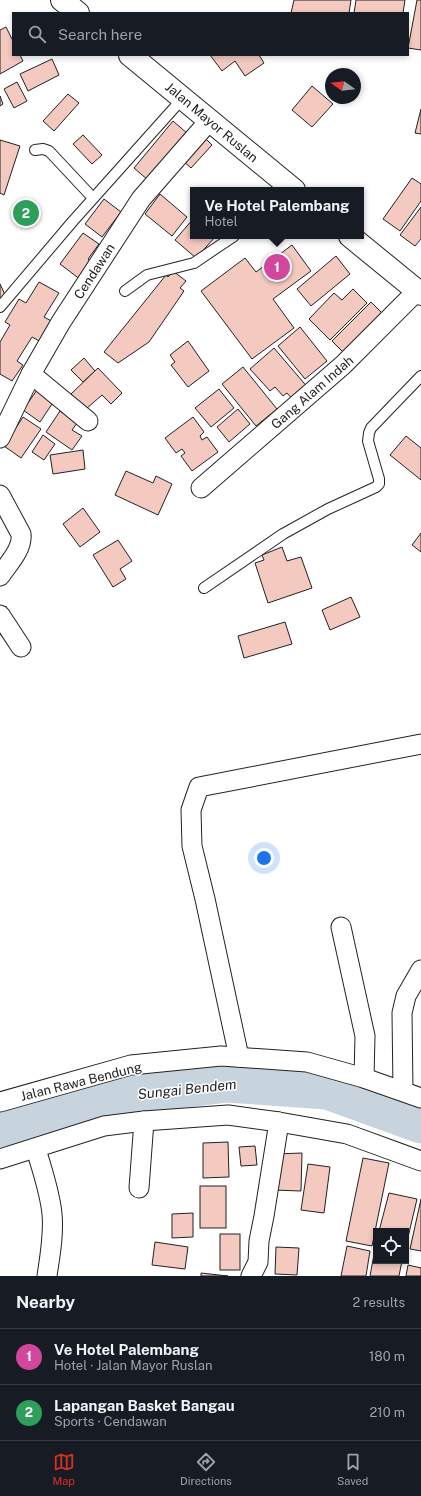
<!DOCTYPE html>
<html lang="en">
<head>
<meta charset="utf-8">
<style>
	:root { --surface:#171b24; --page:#242831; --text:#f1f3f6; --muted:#9ea1a6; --line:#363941; --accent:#d93025 }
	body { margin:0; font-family:"Public Sans",sans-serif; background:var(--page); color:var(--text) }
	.controls { position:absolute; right:12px; bottom:12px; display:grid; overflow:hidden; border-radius:0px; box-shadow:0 2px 6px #0003 }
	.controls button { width:36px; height:36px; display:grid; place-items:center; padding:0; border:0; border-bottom:1px solid var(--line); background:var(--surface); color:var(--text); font:20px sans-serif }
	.compass { position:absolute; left:325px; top:68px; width:36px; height:36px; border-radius:50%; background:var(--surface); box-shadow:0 2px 6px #0003; rotate:285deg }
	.you { position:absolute; left:264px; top:858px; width:14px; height:14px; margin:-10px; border:3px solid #fff; border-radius:50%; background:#1a73e8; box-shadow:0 0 0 6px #1a73e833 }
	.badge { display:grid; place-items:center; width:26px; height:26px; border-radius:50%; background:var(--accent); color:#fff; font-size:13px; font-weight:700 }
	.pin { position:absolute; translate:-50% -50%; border:2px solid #fff; box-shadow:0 1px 4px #0006 }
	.popup { position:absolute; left:190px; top:187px; width:174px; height:52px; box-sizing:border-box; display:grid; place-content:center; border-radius:0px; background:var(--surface); filter:drop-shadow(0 1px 3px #0005); font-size:13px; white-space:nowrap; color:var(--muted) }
	.popup b { font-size:15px; color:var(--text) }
	.popup::after { content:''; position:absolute; left:50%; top:100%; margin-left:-8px; border:8px solid transparent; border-top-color:var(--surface) }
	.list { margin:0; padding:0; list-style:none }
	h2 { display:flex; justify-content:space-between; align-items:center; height:52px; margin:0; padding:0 16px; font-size:17px }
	h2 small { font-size:13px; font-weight:400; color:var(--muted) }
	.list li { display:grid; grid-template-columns:26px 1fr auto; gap:12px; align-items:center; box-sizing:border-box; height:56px; padding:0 16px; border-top:1px solid var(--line) }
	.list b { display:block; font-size:15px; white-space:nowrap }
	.list p { margin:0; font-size:13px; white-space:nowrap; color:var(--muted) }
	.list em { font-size:13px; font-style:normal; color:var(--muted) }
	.icon { flex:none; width:22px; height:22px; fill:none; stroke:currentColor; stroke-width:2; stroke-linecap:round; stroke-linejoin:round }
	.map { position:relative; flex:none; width:421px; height:1276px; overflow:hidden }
	.search { position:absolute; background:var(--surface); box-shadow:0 2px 6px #0003; left:12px; right:12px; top:12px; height:44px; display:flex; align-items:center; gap:10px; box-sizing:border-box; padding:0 14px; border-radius:0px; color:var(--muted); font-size:15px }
	.sheet { height:164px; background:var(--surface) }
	nav { display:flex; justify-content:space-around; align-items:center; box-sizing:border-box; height:56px; border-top:1px solid var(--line); background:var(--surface); font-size:11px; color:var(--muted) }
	nav a { display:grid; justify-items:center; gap:2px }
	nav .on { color:var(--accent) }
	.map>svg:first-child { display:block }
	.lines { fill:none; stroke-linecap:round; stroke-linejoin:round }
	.river { stroke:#c7d3dd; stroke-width:39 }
	.building { fill:#f3c9c0; stroke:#222 }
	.lane-casing { stroke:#222; stroke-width:12 }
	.street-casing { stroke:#222; stroke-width:21 }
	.secondary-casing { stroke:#222; stroke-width:24 }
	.lane { stroke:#fff; stroke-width:10 }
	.street { stroke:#fff; stroke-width:19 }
	.secondary { stroke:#fff; stroke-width:22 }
	.labels { text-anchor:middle; stroke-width:3; stroke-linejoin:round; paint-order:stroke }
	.street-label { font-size:13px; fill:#222; stroke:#fff }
	.water-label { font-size:14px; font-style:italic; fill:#222; stroke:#fff }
</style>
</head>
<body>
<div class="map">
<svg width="421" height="1276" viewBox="0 0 421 1276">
	<rect width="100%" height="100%" fill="#fff"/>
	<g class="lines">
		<path class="river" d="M 0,1128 L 122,1096 L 227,1083 L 327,1090 L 421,1124"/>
	</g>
	<g class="building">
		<path d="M 294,0 L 351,0 L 349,13 L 291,13 Z"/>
		<path d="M 356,0 L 405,0 L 403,13 L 354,13 Z"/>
		<path d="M 417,0 L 421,0 L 421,50 L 408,48 Z"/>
		<path d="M 6,27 L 13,41 L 13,55 L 20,55 L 23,61 L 0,74 L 0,30 Z"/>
		<path d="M 210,55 L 259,55 L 264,63 L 245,76 L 235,61 L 222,71 Z"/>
		<path d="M 52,59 L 59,75 L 28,91 L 20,74 Z"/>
		<path d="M 17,82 L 27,101 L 14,108 L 4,89 Z"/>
		<path d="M 312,86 L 333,104 L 312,127 L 292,110 Z"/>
		<path d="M 68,94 L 79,103 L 54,131 L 43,121 Z"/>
		<path d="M 0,96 L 3,104 L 0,106 Z"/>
		<path d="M 421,109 L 421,134 L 415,133 Z"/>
		<path d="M 173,121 L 188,134 L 149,181 L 134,168 Z"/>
		<path d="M 83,135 L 102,155 L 92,164 L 73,144 Z"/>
		<path d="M 203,136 L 212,145 L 191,168 L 182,160 Z"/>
		<path d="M 0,140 L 20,146 L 4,195 L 0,193 Z"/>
		<path d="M 412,178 L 421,184 L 421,201 L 400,231 L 383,219 Z"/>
		<path d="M 160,194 L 187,217 L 172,236 L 145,214 Z"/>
		<path d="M 104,199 L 121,212 L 102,237 L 85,224 Z"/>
		<path d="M 421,207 L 421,239 L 415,246 L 400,235 Z"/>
		<path d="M 193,219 L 193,236 L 216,236 L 196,258 L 175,240 Z"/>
		<path d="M 83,233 L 99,244 L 88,259 L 93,264 L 81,280 L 60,264 Z"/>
		<path d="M 292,245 L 311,271 L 273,299 L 294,328 L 252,359 L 201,291 L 245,258 L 256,272 Z"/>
		<path d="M 336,256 L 350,274 L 311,306 L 297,289 Z"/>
		<path d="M 173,271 L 186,281 L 180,288 L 184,291 L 149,342 L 118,363 L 104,352 L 166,275 L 168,277 Z"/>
		<path d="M 39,282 L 59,293 L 44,317 L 55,323 L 43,343 L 32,337 L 17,361 L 23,365 L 12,381 L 0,374 L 0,342 L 10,325 L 5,322 L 19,299 L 26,303 Z"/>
		<path d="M 0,284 L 6,297 L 0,300 Z"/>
		<path d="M 353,289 L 367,303 L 330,340 L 309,319 L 334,293 L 342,300 Z"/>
		<path d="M 371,302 L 385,316 L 346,355 L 332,341 Z"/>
		<path d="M 300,327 L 327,361 L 305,379 L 278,346 Z"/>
		<path d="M 188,341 L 209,371 L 188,387 L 171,365 L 175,362 L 170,355 Z"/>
		<path d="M 274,348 L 309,389 L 295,402 L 287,393 L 283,396 L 275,387 L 270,391 L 250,369 Z"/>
		<path d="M 84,358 L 95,371 L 83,382 L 71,370 Z"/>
		<path d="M 243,367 L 277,409 L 256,426 L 222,384 Z"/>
		<path d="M 98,368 L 122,393 L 111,404 L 102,395 L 86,409 L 71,394 Z"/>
		<path d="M 219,389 L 234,408 L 211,427 L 195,408 Z"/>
		<path d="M 37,390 L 54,401 L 40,422 L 23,410 Z"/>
		<path d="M 238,409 L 250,424 L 229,442 L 217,427 Z"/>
		<path d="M 60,411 L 77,423 L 72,430 L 82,436 L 72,450 L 46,432 Z"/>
		<path d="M 23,417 L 41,429 L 21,458 L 4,446 Z"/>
		<path d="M 193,417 L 204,432 L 200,436 L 202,440 L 207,437 L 218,452 L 192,471 L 181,456 L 185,453 L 182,449 L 176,453 L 165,438 Z"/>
		<path d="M 43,435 L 55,444 L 44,460 L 32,452 Z"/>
		<path d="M 406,436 L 421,448 L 421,480 L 390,455 Z"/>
		<path d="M 83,450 L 85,469 L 53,474 L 50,455 Z"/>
		<path d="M 126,471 L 153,483 L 156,476 L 172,484 L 158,515 L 115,495 Z"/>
		<path d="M 83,508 L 100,532 L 80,547 L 63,524 Z"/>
		<path d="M 421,533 L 421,552 L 412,545 Z"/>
		<path d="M 118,540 L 132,561 L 120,569 L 126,579 L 113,587 L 93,555 Z"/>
		<path d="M 282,547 L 287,561 L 301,557 L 312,588 L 268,603 L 255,563 L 264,560 L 262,555 Z"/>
		<path d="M 351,597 L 360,617 L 330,630 L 322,610 Z"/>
		<path d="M 285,622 L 292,644 L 244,658 L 238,636 Z"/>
		<path d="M 228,1142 L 229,1177 L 203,1178 L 203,1143 Z"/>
		<path d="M 255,1146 L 257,1165 L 241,1166 L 239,1147 Z"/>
		<path d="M 302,1153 L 301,1191 L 273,1190 L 276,1154 Z"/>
		<path d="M 363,1158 L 389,1163 L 372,1246 L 346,1241 Z"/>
		<path d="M 308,1164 L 330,1167 L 324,1213 L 301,1210 Z"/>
		<rect x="200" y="1186" width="26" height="42"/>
		<path d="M 389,1193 L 417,1199 L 406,1246 L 406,1231 L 379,1231 Z"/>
		<path d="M 421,1199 L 421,1251 L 410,1249 Z"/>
		<path d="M 193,1213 L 193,1237 L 172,1238 L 172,1214 Z"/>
		<rect x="220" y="1234" width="20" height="36"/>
		<path d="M 155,1242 L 188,1247 L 185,1269 L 152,1265 Z"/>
		<path d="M 347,1246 L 370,1251 L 366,1276 L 341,1276 Z"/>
		<path d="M 276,1247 L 299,1248 L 297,1275 L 275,1274 Z"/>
		<path d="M 375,1249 L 376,1261 L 402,1261 L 399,1276 L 370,1276 Z"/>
		<path d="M 408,1265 L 421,1268 L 421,1276 L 406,1276 Z"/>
		<path d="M 201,1273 L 228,1276 L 201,1276 Z"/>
	</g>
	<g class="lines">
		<defs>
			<g id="lane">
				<path d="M 35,150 L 43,149 L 49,151 L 93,198"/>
				<path d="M 125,291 L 147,275 L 194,263 L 234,236"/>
				<path d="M 0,307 L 73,221 L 183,98"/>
				<path d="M 204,588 L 283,534 L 328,509 L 376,487 L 379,484 L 379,479 L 368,441 L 369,433 L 371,428 L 421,376"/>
			</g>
			<g id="street">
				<path d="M 31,374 L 88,421"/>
				<path d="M 0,438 L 31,374 L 61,322 L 141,199 L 210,120"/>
				<path d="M 201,488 L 343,365 L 417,291"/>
				<path d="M 0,495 L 21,534 C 23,549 8,564 0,576"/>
				<path d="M 0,615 L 21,647"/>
				<path d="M 341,927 L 365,1036 L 364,1078"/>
				<path d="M 239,1057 L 205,899 L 192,846 L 191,810 L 199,787 L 421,744"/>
				<path d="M 403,1091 L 402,1013 L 406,996 L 421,970"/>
				<path d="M 0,1102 L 131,1065 L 221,1056 L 307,1062 L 364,1078 L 421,1098"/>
				<path d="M 36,1149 C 42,1170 50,1192 52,1214 C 54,1234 50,1256 47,1276"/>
				<path d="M 0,1159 L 104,1126 L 144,1121 L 228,1115 L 279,1122 L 347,1134 L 421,1161"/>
				<path d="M 139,1188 L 144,1121"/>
				<path d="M 251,1276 L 258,1262 L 259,1241 L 264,1216 L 279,1122"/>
			</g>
			<g id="secondary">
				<path d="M 62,0 L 78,13"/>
				<path d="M 130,55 L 294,190"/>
				<path d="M 350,236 L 421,294"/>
			</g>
		</defs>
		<use href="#lane" class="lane-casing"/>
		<use href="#street" class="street-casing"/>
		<use href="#secondary" class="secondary-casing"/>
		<use href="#lane" class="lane"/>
		<use href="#street" class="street"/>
		<use href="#secondary" class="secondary"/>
	</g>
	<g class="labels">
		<g class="street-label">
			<text transform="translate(212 122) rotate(40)" y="5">Jalan Mayor Ruslan</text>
			<text transform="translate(94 271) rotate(-57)" y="5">Cendawan</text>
			<text transform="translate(312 392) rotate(-41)" y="5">Gang Alam Indah</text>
			<text transform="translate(81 1081) rotate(-14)" y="5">Jalan Rawa Bendung</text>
		</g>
		<g class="water-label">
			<text transform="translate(187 1089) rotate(-6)" y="5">Sungai Bendem</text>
		</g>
	</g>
</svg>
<div class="controls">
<button><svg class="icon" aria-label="locate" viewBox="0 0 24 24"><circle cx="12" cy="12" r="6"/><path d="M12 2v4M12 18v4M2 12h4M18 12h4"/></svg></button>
</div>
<svg class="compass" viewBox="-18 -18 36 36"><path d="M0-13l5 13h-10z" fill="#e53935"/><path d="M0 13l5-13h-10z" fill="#9ea1a6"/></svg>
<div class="you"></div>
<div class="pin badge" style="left:277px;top:267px;background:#d1479c">1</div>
<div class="popup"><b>Ve Hotel Palembang</b>Hotel</div>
<div class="pin badge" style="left:26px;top:213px;background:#2e9e5b">2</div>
<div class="search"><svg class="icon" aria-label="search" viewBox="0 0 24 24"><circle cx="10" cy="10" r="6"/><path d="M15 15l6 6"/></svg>Search here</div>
</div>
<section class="sheet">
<h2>Nearby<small>2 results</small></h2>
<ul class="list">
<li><span class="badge" style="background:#d1479c">1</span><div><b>Ve Hotel Palembang</b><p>Hotel · Jalan Mayor Ruslan</p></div><em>180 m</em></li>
<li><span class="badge" style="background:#2e9e5b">2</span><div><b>Lapangan Basket Bangau</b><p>Sports · Cendawan</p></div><em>210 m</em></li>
</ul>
</section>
<nav>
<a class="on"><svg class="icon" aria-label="map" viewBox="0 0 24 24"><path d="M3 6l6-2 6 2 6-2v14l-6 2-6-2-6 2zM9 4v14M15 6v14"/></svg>Map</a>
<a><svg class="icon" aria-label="directions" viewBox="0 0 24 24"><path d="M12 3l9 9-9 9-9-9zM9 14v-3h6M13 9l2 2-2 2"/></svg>Directions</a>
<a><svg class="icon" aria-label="saved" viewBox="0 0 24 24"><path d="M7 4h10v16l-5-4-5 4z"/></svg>Saved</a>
</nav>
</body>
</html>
